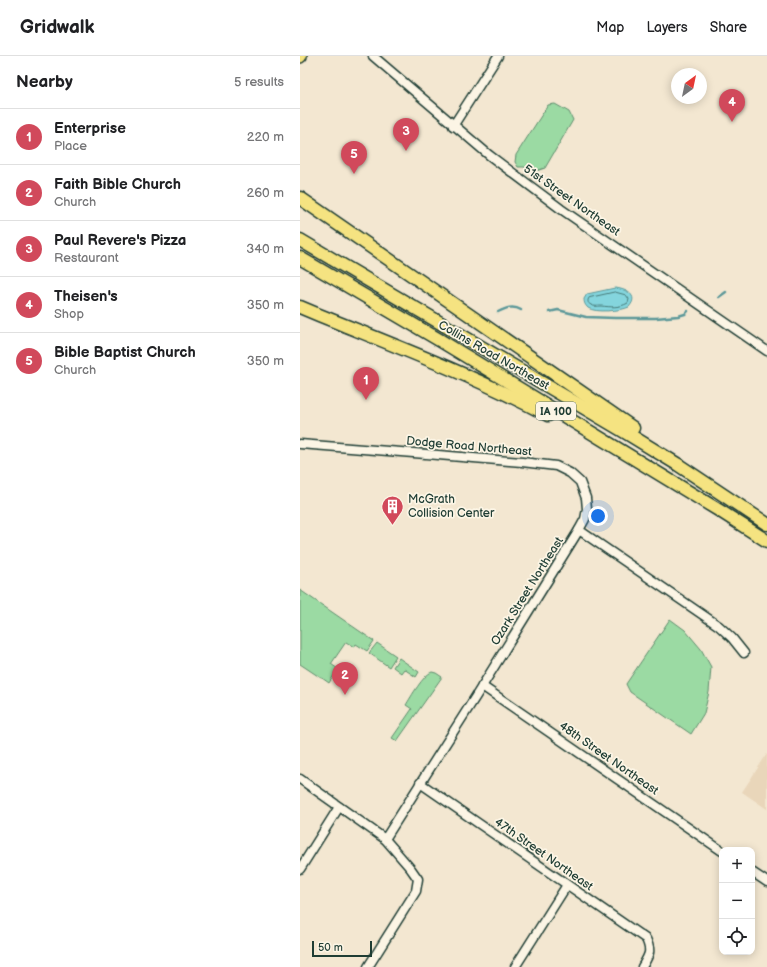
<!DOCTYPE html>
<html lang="en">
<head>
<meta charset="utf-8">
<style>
	:root { --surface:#fff; --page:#f6f6f6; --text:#202124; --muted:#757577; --line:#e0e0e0; --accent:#d1495b }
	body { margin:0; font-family:"Balsamiq Sans",sans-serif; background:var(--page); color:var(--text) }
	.controls { position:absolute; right:12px; bottom:12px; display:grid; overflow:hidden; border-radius:8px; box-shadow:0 2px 10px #0003 }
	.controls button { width:36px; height:36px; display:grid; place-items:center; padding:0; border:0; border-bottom:1px solid var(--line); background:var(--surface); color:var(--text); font:20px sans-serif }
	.compass { position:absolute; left:371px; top:12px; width:36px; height:36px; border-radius:50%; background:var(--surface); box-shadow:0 2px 10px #0003; rotate:33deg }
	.scale { position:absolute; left:12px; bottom:10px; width:60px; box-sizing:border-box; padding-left:4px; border:2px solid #1f3d34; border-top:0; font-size:11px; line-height:14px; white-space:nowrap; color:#1f3d34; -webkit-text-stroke:3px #fcf5e5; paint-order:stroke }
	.you { position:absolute; left:298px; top:460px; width:14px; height:14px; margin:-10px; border:3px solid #fff; border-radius:50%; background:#1a73e8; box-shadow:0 0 0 6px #1a73e833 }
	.badge { display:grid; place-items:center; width:26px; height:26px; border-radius:50%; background:var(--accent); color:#fff; font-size:13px; font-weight:700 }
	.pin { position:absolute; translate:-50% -33px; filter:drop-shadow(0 1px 2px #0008) }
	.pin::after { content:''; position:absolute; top:21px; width:14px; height:12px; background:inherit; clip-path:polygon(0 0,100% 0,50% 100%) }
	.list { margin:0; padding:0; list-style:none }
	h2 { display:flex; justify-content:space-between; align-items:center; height:52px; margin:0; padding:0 16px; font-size:17px }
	h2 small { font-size:13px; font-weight:400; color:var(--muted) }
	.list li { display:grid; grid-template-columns:26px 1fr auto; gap:12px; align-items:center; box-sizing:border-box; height:56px; padding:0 16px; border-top:1px solid var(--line) }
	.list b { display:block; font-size:15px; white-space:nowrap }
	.list p { margin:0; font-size:13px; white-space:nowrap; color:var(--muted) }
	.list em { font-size:13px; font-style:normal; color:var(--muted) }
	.icon { flex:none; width:22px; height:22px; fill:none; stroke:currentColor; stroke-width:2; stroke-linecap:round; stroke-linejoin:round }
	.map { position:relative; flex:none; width:467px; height:911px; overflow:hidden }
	header { display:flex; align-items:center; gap:24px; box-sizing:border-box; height:56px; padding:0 20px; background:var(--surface); border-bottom:1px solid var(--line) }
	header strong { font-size:19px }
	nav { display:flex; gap:22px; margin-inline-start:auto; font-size:14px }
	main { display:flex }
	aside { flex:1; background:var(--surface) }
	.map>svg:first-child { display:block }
	.built { fill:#e9d6ba }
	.green { fill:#9bdaa3; stroke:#5d8c6c }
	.water { fill:#84d5dd; stroke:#5c9899 }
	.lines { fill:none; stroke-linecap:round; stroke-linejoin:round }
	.shore { stroke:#477a78; stroke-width:1 }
	.stream { stroke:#5c9899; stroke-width:2.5 }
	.minor-casing { stroke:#1f3d34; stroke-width:11 }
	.major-casing { stroke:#1f3d34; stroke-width:14 }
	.highway-casing { stroke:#1f3d34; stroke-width:15 }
	.minor { stroke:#fcf5e5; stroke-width:8 }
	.major { stroke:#f5e381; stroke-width:11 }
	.highway { stroke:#f5e381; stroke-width:12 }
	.labels { text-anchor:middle; stroke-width:3.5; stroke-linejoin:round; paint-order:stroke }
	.shield { fill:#fcf5e5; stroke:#617469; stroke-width:1 }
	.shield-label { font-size:11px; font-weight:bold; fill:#1f3d34 }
	.street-label { font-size:12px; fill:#1f3d34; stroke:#fcf5e5 }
	.poi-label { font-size:12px; fill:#1f3d34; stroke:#fcf5e5; text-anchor:start }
</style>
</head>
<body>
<header>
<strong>Gridwalk</strong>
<nav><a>Map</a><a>Layers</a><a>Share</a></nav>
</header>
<main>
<aside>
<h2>Nearby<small>5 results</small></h2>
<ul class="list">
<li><span class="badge">1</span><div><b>Enterprise</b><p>Place</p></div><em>220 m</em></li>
<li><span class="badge">2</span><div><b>Faith Bible Church</b><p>Church</p></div><em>260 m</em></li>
<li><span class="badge">3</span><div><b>Paul Revere's Pizza</b><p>Restaurant</p></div><em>340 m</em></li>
<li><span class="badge">4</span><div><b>Theisen's</b><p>Shop</p></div><em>350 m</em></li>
<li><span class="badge">5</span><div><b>Bible Baptist Church</b><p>Church</p></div><em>350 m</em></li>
</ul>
</aside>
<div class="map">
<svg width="467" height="911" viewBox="0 0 467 911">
	<rect width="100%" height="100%" fill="#f3e7d1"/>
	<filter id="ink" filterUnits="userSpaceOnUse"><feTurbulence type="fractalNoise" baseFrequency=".025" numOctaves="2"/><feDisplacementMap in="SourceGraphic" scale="8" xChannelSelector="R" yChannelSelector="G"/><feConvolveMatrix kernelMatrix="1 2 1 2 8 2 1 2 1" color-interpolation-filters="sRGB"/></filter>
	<g filter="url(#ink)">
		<path class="built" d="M 467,698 L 467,753 L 442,736 Z"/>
		<g class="green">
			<path d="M 255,48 L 269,56 L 273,64 L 245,112 L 236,115 L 224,111 L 218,111 L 215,106 L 216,99 L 248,49 Z"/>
			<path d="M 0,534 L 74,585 L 67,595 L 56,588 L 54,591 L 46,586 L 31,608 L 38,613 L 29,627 L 22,622 L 21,622 L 0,608 Z"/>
			<path d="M 370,563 L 385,574 L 401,593 L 411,611 L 409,636 L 404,657 L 391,678 L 330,636 L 326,628 Z"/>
			<path d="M 77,587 L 96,600 L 89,611 L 69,597 Z"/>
			<path d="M 99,602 L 119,616 L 116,621 L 104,613 L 101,617 L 93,611 Z"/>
			<path d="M 132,616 L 136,617 L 142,621 L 97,685 L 92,682 L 112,653 L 106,649 C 111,641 123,619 132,616 Z"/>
		</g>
		<path class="water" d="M 315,232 C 325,233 340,239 329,251 C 321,255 295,257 288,252 C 285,249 284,247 284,243 L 287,238 Z"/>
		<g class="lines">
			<path class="shore" d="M 315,236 L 326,239 L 329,243 L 328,247 C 319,252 311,251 301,250 C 298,250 294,251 291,249 C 288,247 288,247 288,244 L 289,242 Z"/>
			<g class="stream">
				<path d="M 419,241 L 426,236"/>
				<path d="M 198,256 C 206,252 213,249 221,254"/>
				<path d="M 249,256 L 258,254 L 286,261 L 315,262 L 356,262 L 378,260 L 385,258 L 388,255"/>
			</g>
			<defs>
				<g id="minor">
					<path d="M 73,0 L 189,99 L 261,153 L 467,295"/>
					<path d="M 153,70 L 198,0"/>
					<path d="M 0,388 L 126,398 L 222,406 L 256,410 L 270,417 L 280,426 L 286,442 L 287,453 L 285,463 L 279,474"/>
					<path d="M 182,630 L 422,795"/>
					<path d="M 0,723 L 85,783 L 111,813 L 118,823 L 116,835 L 68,911"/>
					<path d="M 120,727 L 346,883 C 352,896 349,899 342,911"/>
					<path d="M 85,783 L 176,640 L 279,474 L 419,570 L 432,582 L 444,597"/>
					<path d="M 0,813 L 39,751"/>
					<path d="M 452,816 L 467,826"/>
					<path d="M 215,911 L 267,829"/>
				</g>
				<path id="major" d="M 0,1 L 1,0"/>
				<g id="highway">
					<path d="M 0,142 L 333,372"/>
					<path d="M 0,184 L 320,373 L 377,408 L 467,468"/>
					<path d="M 0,202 L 141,285 L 420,455 L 467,485"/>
					<path d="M 0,251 L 19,259 C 96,290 174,320 248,359"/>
				</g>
			</defs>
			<use href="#minor" class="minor-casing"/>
			<use href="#major" class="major-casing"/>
			<use href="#highway" class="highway-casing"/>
			<use href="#minor" class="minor"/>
			<use href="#major" class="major"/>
			<use href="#highway" class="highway"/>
		</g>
	</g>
	<defs>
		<symbol id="building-pin" viewBox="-11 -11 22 30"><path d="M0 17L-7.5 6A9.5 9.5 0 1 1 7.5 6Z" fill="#d1495b" stroke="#fcf5e5"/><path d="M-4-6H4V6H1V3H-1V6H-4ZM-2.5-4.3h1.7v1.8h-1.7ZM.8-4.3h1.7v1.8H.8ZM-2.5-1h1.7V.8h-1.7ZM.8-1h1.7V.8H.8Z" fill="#fff"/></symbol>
	</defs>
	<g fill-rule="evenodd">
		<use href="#building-pin" x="80" y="438" width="25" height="34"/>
	</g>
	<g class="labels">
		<rect class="shield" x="236" y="346" width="40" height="18" rx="3"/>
		<g class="shield-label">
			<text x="256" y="359">IA 100</text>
		</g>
		<g class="street-label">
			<text transform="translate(272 144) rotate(35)" y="4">51st Street Northeast</text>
			<text transform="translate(194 299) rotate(30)" y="4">Collins Road Northeast</text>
			<text transform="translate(169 390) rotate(5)" y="4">Dodge Road Northeast</text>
			<text transform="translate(227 535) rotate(-58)" y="4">Ozark Street Northeast</text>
			<text transform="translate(309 702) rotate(35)" y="4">48th Street Northeast</text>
			<text transform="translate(244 798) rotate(35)" y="4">47th Street Northeast</text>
		</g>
		<g class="poi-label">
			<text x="108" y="447">McGrath<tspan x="108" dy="14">Collision Center</tspan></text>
		</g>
	</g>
</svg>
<div class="controls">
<button>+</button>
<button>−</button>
<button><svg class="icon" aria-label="locate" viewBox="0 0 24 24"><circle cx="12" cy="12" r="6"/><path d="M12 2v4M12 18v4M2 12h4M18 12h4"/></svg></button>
</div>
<svg class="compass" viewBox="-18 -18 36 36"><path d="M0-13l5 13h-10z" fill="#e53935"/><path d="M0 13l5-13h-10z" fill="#757577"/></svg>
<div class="scale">50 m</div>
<div class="you"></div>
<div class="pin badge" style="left:66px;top:344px">1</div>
<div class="pin badge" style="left:45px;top:639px">2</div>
<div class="pin badge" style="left:106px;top:95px">3</div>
<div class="pin badge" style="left:432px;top:66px">4</div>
<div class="pin badge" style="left:54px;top:118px">5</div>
</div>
</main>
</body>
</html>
